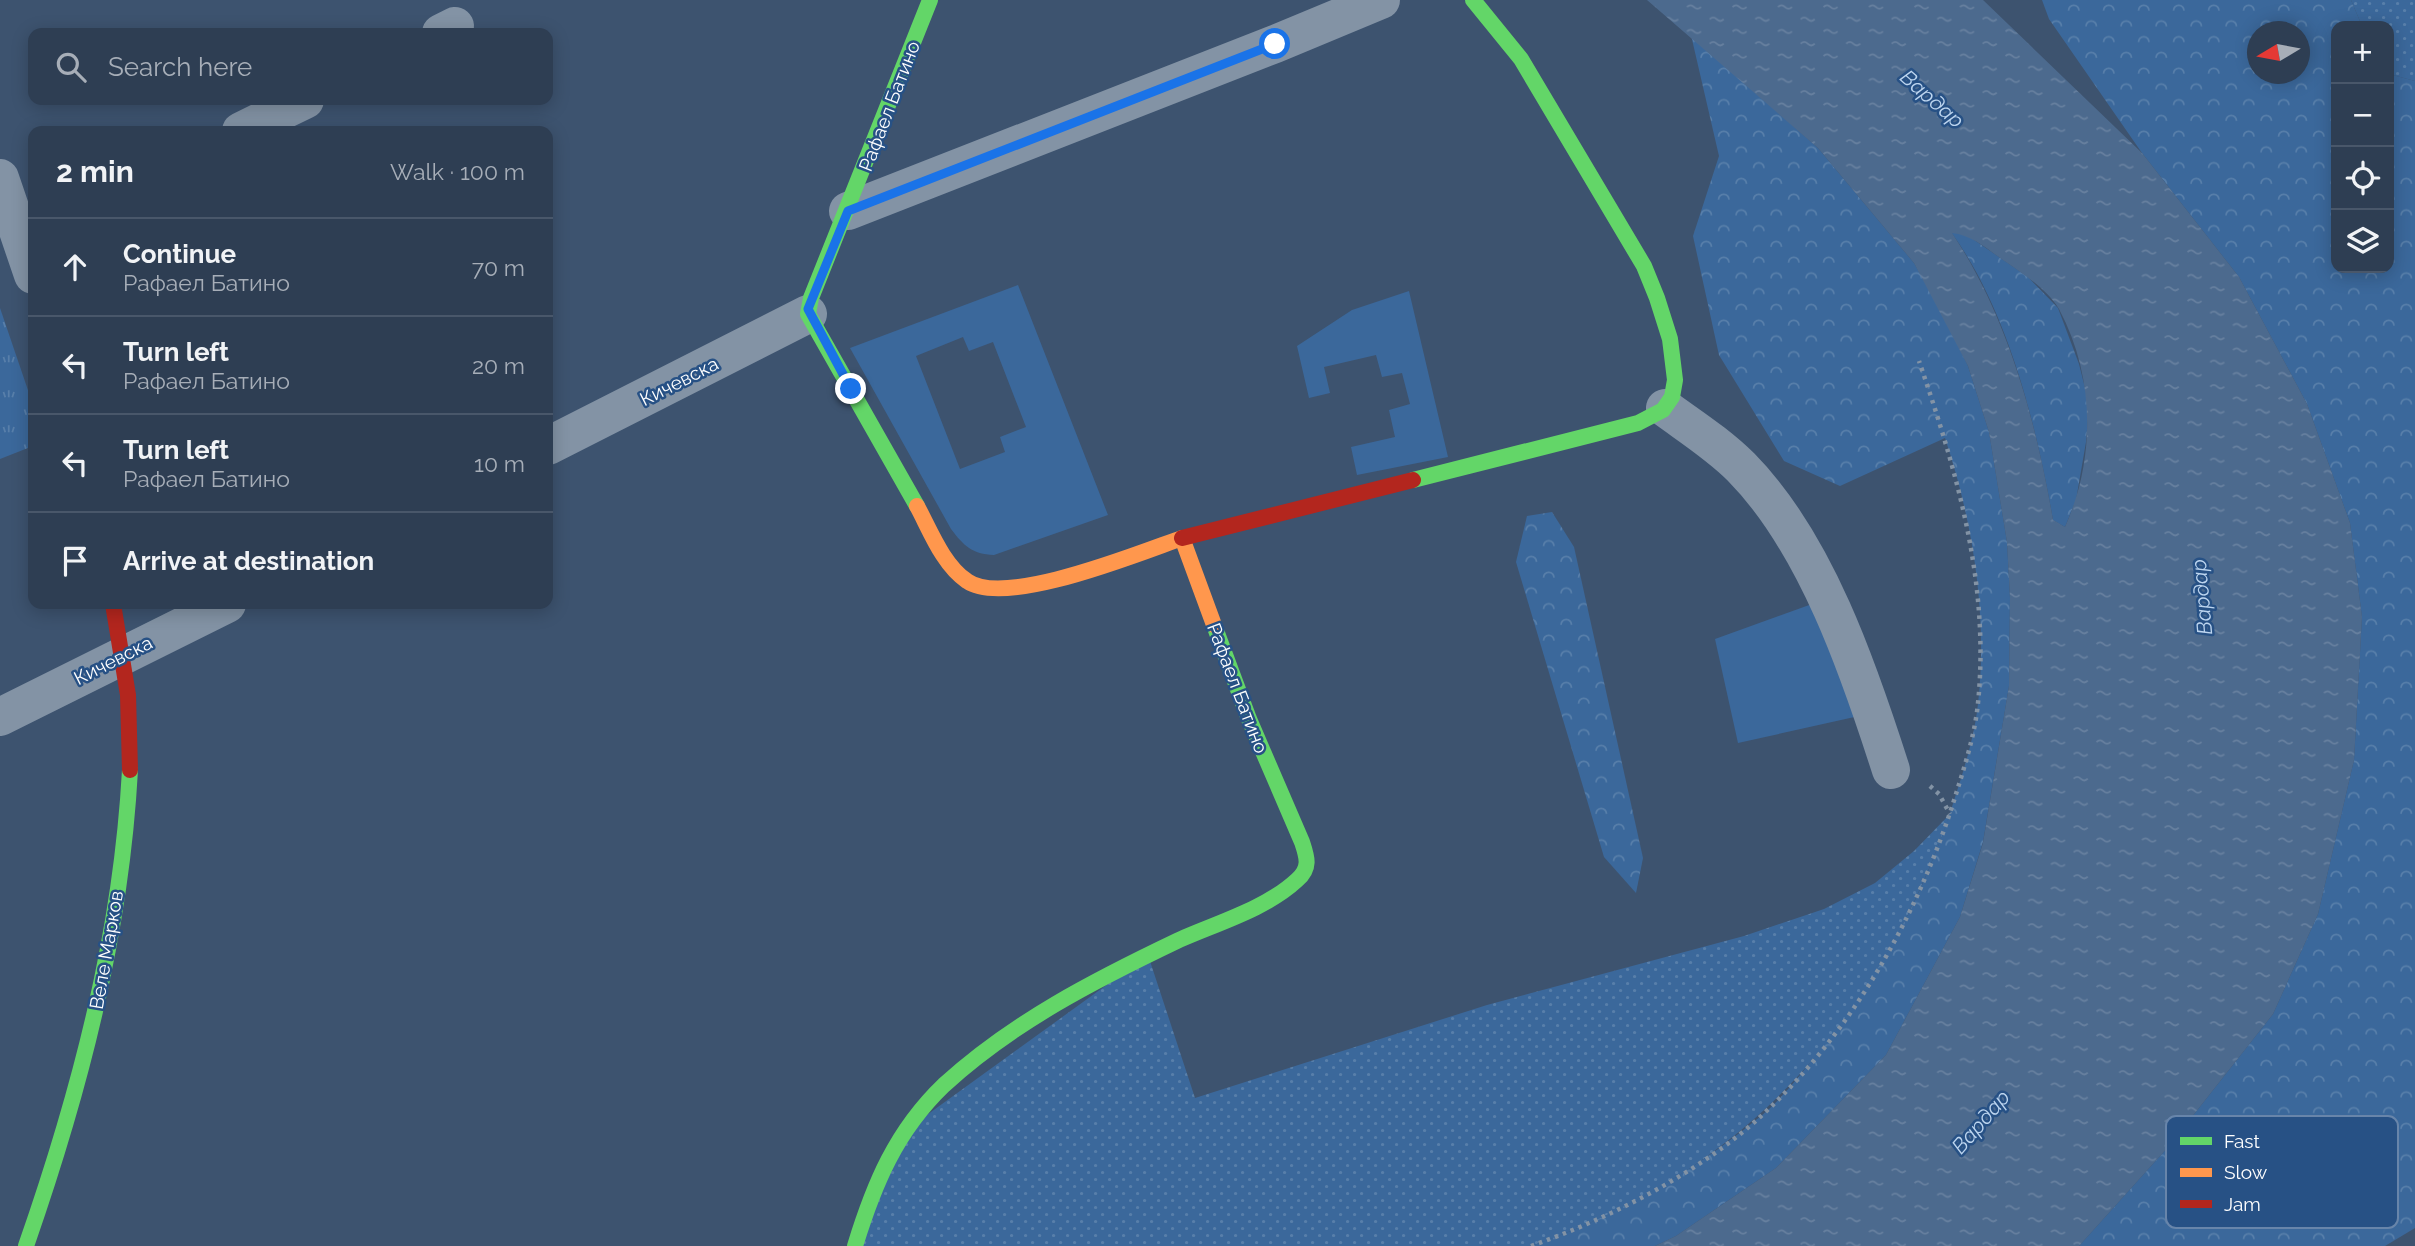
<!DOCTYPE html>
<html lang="en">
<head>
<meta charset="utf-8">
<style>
	:root { --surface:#2e3e53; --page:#3a495d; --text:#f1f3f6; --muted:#a7aeb8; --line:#49576a }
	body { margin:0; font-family:Raleway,sans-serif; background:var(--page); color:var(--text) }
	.controls { position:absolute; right:21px; top:21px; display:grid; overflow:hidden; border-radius:14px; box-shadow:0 4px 18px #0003 }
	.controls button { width:63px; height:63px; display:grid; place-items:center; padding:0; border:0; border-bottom:2px solid var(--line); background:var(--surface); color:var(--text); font:35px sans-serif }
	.compass { position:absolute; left:2247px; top:21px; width:63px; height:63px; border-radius:50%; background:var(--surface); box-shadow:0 4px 18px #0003; rotate:260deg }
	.stop { position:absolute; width:21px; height:21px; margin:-16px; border:5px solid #1a73e8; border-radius:50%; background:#fff }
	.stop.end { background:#1a73e8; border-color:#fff; box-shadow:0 2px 7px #0008 }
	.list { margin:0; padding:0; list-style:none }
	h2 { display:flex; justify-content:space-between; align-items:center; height:91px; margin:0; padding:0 28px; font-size:30px }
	h2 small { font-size:23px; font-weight:400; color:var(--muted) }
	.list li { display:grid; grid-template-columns:46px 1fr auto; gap:21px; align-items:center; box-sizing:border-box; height:98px; padding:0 28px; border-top:2px solid var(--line) }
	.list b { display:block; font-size:26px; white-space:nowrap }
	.list p { margin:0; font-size:23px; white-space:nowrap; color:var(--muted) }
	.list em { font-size:23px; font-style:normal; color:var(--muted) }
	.icon { flex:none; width:38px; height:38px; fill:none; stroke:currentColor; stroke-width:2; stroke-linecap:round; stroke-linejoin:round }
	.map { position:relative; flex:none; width:2415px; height:1246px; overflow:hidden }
	.search { position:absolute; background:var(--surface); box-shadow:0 4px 18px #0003; left:28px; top:28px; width:525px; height:77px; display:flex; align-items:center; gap:18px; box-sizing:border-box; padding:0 24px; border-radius:14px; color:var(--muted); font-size:26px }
	.panel { position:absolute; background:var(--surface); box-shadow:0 4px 18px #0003; left:28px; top:126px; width:525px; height:483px; border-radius:14px }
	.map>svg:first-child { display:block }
	.grass { fill:url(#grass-dots) }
	.forest { fill:url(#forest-crowns); fill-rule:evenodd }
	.park { fill:url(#park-tufts) }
	.garden { fill:#3b689b; fill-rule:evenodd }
	.water { fill:url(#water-ripples); fill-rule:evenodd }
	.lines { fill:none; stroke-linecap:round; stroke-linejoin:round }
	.path { stroke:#8393a5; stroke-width:4.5; stroke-dasharray:3.5 5; stroke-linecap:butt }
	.street { stroke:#8393a5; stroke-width:38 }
	.fast { stroke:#63d668; stroke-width:16 }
	.slow { stroke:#ff974d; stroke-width:16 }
	.jam { stroke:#b3261e; stroke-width:16 }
	.route { stroke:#1a73e8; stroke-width:9 }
	.labels { text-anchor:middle; stroke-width:5; stroke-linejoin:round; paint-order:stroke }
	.street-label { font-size:19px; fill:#fff; stroke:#275185 }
	.water-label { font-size:21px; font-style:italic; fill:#bdd5ef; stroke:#275185 }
	.key { fill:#275185; stroke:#6885aa; stroke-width:2 }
	.key-label { font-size:19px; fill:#fff }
</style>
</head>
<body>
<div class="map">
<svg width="2415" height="1246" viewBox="0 0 2415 1246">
	<defs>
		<pattern id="grass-dots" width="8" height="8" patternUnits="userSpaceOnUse" patternTransform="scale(1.75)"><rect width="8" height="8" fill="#3b689b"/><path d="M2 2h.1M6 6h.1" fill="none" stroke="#587faa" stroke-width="1.8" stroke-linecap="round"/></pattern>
		<pattern id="forest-crowns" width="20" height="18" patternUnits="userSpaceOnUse" patternTransform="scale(1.75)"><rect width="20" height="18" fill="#3b689b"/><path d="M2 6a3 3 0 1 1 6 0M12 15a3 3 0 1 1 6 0" fill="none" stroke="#587faa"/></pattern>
		<pattern id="park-tufts" width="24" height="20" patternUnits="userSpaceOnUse" patternTransform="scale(1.75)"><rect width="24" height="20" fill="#3b689b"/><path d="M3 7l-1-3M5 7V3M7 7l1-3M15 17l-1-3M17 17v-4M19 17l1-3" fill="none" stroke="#587faa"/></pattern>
		<pattern id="water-ripples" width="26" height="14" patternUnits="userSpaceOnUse" patternTransform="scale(1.75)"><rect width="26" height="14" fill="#4c6a8e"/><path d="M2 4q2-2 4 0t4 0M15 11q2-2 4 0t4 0" fill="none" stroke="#67809f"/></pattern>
	</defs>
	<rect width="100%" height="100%" fill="#3d536f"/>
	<g class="grass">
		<path d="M 2351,0 L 2415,0 L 2415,81 L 2389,74 L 2389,26 L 2362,26 Z"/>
		<path d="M 1950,814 C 1876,1025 1745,1172 1531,1246 L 855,1246 L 902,1133 L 1148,955 L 1195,1098 L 1487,1005 L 1744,936 L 1824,909 L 1875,883 L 1914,851 Z"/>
	</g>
	<g class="forest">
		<path d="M 2042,0 L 2351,0 L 2362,26 L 2336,26 L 2336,268 L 2389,268 L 2389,74 L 2415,81 L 2415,1228 L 2385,1246 L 2079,1246 L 2169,1146 L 2273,1014 L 2318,914 L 2354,760 L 2362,617 L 2350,523 L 2307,404 L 2239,277 L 2142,153 L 2049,19 ZM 2258,32 L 2300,32 L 2300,74 L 2258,74 Z"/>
		<path d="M 1691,35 L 1818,148 L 1914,263 L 1943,314 L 1968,366 L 1989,432 L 2007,542 L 2010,598 L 2009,686 L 1983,842 L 1960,917 L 1886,1055 L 1776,1168 L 1676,1236 L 1655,1246 L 1531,1246 C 1613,1218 1688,1175 1756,1120 C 1781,1101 1800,1075 1820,1050 C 1885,968 1926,892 1957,791 C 1966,763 1975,733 1978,704 C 1988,616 1973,522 1945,438 L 1840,486 L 1784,461 L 1719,355 L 1693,236 L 1719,156 Z"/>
		<path d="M 1951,232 L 1967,235 L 2028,277 L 2058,308 L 2079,364 L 2089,404 L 2086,442 L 2076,500 L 2065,527 L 2053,520 C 2037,427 2008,310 1951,232 Z"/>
		<path d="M 1552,512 L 1574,547 L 1643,858 L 1636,893 L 1604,857 L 1516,562 L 1527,516 Z"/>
	</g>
	<path class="park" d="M 0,308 L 33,405 L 33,446 L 0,459 Z"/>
	<g class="garden">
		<path d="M 1018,285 L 1108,515 L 994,555 C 972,554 964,546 951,529 L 850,348 ZM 963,337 L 969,351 L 993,342 L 1026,427 L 1000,437 L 1005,452 L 960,469 L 916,356 Z"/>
		<path d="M 1409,291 L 1448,457 L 1357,475 L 1351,447 L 1395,437 L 1389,410 L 1410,404 L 1402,373 L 1382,377 L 1376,355 L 1324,367 L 1330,393 L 1309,398 L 1297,346 L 1352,310 Z"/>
		<path d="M 1812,604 L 1859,716 L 1738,743 L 1715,639 Z"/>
	</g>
	<path class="water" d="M 1647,0 L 1983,0 L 2142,153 L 2239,277 L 2307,404 L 2350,523 L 2362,617 L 2354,760 L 2318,914 L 2273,1014 L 2169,1146 L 2079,1246 L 1655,1246 L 1676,1236 L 1776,1168 L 1886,1055 L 1960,917 L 1983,843 L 2009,686 L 2010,598 L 2007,542 L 1989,432 L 1968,366 L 1914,263 L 1818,148 ZM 1952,233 C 1972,235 1987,249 2003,260 C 2022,273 2047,289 2059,309 C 2095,376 2096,458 2065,527 L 2053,520 C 2036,421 2008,317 1952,233 Z"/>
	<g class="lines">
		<g class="path">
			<path d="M 1930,786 L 1939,794 L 1950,814"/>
			<path d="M 1531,1246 C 1610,1218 1697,1174 1759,1118 C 1853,1032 1919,914 1956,794 C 1965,765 1975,734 1978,703 C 1990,584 1957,472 1919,361"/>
		</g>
		<g class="street">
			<path d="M 441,33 L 455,26"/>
			<path d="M 241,131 L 305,100"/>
			<path d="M 0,178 L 33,275"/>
			<path d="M 848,211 L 1275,44 L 1381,0"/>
			<path d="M 1665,408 C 1691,427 1718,444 1741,467 C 1816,543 1859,670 1891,770"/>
			<path d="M 548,446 L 808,314"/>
			<path d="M 0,717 L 227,604"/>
		</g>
		<g class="fast">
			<path d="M 1413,480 L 1638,423 L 1663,410 L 1672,397 L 1675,380 L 1670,339 L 1657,298 L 1644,266 L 1521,59 L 1473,0"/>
			<path d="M 917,506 L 808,314 L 811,298 L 930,0"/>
			<path d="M 26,1246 C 80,1091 121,935 130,770"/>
			<path d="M 855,1246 C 874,1184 896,1131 944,1085 C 1013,1022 1095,980 1179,940 C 1217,923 1266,909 1297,880 C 1311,868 1307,857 1302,842 L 1249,719 L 1214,625"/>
		</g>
		<path class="slow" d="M 917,506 C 930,530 943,565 967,581 C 1005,608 1139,553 1182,538 L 1214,625"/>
		<g class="jam">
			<path d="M 1182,538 L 1413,480"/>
			<path d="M 113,604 L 128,695 L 130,770"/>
		</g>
	</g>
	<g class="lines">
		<path class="route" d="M 851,389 L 808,309 L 848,211 L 1275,44"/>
	</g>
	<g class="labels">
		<g class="street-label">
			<text transform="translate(889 106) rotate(-69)" y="7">Рафаел Батино</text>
			<text transform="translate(679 381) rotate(-27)" y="7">Кичевска</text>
			<text transform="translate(113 660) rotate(-27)" y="7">Кичевска</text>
			<text transform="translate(1238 688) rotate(69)" y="7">Рафаел Батино</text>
			<text transform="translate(106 950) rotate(-80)" y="7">Веле Марков</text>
		</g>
		<g class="water-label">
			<text transform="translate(1932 99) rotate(41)" y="7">Вардар</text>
			<text transform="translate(2202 597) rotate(-95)" y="7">Вардар</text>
			<text transform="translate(1981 1122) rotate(-49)" y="7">Вардар</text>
		</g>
	</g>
	<rect x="2166" y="1116" width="232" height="112" rx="10" class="key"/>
	<rect x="2180" y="1137" width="32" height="8" fill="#63d668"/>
	<rect x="2180" y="1168" width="32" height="9" fill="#ff974d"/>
	<rect x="2180" y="1200" width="32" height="8" fill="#b3261e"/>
	<g class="key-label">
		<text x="2224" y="1148">Fast</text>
		<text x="2224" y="1179">Slow</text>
		<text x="2224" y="1211">Jam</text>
	</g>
</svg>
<div class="controls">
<button>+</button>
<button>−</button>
<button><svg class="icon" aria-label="locate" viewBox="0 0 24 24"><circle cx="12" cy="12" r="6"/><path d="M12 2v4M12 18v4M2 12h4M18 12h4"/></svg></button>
<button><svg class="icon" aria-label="layers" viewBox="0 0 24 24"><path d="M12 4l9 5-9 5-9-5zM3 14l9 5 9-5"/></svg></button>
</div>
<svg class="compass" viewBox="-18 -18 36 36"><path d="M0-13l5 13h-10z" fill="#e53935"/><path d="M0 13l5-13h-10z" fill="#a7aeb8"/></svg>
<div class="stop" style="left:1275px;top:44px"></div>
<div class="stop end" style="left:851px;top:389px"></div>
<div class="search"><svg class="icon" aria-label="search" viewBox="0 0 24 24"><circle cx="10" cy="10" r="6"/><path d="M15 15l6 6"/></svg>Search here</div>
<section class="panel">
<h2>2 min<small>Walk · 100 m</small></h2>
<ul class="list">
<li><svg class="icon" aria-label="ahead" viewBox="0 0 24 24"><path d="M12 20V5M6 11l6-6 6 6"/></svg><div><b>Continue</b><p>Рафаел Батино</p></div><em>70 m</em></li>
<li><svg class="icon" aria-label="left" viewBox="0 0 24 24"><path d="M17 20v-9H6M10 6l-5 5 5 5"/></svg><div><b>Turn left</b><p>Рафаел Батино</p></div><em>20 m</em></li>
<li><svg class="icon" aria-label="left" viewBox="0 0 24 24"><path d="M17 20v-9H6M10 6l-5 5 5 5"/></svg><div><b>Turn left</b><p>Рафаел Батино</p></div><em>10 m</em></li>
<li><svg class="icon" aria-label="arrive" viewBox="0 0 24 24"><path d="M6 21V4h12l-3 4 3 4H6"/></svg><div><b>Arrive at destination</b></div></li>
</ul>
</section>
</div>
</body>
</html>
